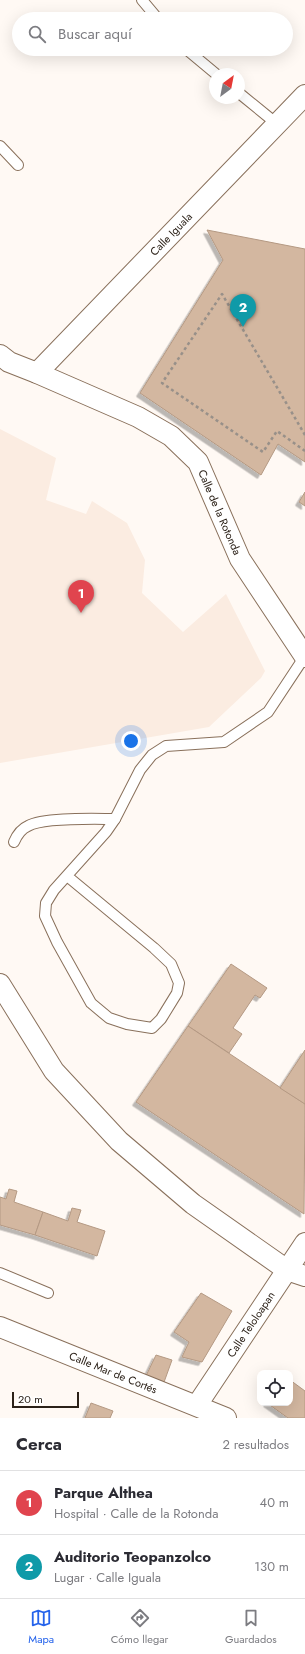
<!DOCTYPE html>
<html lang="es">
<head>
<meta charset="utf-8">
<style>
	:root { --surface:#fff; --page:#f7f7f7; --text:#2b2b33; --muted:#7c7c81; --line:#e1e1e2; --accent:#2563eb }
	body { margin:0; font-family:Jost,sans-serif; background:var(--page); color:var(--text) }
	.controls { position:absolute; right:12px; bottom:12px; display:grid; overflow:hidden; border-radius:8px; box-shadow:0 4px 16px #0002 }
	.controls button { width:36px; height:36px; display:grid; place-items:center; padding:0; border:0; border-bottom:1px solid var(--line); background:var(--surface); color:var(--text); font:20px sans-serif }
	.compass { position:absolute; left:209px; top:68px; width:36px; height:36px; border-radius:50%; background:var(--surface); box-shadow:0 4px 16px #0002; rotate:32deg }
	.scale { position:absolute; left:12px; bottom:10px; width:67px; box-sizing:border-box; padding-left:4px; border:2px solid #2b2118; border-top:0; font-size:11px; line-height:14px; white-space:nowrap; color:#2b2118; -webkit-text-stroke:3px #fff; paint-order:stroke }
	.you { position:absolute; left:131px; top:741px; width:14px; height:14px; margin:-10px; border:3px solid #fff; border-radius:50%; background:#1a73e8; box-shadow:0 0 0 6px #1a73e833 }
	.badge { display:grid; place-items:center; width:26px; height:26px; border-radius:50%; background:var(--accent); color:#fff; font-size:13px; font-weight:700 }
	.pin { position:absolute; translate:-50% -33px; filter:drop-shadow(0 1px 2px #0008) }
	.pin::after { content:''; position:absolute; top:21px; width:14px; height:12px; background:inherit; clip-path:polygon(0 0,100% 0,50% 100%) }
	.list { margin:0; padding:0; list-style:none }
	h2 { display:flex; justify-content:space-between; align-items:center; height:52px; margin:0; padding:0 16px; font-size:17px }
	h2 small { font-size:13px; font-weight:400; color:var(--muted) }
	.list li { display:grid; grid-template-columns:26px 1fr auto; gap:12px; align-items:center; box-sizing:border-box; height:64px; padding:0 16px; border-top:1px solid var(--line) }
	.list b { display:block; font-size:15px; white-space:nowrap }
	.list p { margin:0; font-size:13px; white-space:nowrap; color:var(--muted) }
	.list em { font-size:13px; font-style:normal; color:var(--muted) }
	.icon { flex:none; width:22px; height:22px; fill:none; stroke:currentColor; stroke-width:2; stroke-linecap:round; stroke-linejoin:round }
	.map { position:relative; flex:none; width:305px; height:1418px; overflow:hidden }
	.search { position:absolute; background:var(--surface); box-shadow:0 4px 16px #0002; left:12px; right:12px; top:12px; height:44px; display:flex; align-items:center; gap:10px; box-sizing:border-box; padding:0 14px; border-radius:22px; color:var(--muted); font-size:15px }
	.sheet { height:180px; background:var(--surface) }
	nav { display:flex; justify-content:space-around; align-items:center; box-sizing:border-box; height:56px; border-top:1px solid var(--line); background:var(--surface); font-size:11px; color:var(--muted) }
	nav a { display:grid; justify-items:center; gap:2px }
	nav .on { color:var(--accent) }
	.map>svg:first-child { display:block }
	.built { fill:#fbece1 }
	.building { fill:#d3b7a0; stroke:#b49983; filter:url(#shadow) }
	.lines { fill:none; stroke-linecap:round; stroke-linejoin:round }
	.service-casing { stroke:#89705b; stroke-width:12 }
	.minor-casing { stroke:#89705b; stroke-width:22 }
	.path { stroke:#989089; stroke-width:2.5; stroke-dasharray:3 3; stroke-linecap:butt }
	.service { stroke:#fff; stroke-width:10 }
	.minor { stroke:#fff; stroke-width:20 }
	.labels { text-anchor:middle; stroke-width:4; stroke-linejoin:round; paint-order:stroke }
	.street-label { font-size:11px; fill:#2b2118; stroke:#fff }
</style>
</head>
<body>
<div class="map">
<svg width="305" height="1418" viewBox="0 0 305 1418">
	<defs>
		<filter id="shadow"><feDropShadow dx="-3.5" dy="3.5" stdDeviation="0" flood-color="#0004"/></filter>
	</defs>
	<rect width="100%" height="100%" fill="#fff9f4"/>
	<path class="built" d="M 0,429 L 56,458 L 46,500 L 86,514 L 92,501 L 127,523 L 145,560 L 142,593 L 183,632 L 226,594 L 265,671 L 261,678 L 209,727 L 0,763 Z"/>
	<g class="building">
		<path d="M 207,230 L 305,249 L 305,462 L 278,444 L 261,475 L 140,393 L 223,260 Z"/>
		<path d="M 305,492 L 305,506 L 299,502 Z"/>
		<path d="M 231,964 L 267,988 L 260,998 L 255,995 L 233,1028 L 242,1034 L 229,1053 L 188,1026 Z"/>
		<path d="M 188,1026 L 305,1104 L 304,1214 L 136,1102 Z"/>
		<path d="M 305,1050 L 305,1104 L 280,1088 Z"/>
		<path d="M 9,1189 L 17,1191 L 14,1202 L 43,1212 L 35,1235 L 0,1225 L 0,1197 L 6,1199 Z"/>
		<path d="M 72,1208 L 81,1210 L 77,1222 L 105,1231 L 97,1256 L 35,1235 L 43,1212 L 68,1221 Z"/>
		<path d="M 201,1293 L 232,1311 L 202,1362 L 182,1357 L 189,1342 L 174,1332 Z"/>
		<path d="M 156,1355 L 172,1360 L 163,1385 L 145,1378 Z"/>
		<path d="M 290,1380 L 305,1391 L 305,1418 L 288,1418 L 267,1403 L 290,1403 Z"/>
		<path d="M 91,1403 L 113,1411 L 110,1418 L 85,1418 Z"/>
	</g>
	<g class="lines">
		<defs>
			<g id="service">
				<path d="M 142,0 L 158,19"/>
				<path d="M 186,49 L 216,74"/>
				<path d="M 239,93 L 277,124"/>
				<path d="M 0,146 L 18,165"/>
				<path d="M 14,842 C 17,835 21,829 28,826 C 44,817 95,819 115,819"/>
				<path d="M 67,876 L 154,948 L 171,964 L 179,983 L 177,993 L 161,1019 L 152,1028 L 127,1024 L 109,1018 L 91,1003 L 57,942 L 45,916 L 46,903 L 54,890 L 106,832 L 115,819 L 140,770 L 152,755 L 166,746 L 224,742 L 268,712 L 305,656"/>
				<path d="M 0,1273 L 48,1293"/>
			</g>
			<g id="minor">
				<path id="s1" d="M 0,355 L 9,362 L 37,373 L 138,417 L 171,436 L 198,462 L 240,559 L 305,657"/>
				<path id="s2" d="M 37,373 L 305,95"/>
				<path d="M 0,984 L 54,1071 L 119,1141 L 193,1204 L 287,1270 L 305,1276"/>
				<path id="s3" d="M 0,1327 L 226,1418"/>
				<path id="s4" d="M 197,1405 L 305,1243"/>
			</g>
		</defs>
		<use href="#service" class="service-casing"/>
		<use href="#minor" class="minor-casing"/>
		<path class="path" d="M 305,435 L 222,294 L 162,383 L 263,452 L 277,431 L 305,451"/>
		<use href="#service" class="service"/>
		<use href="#minor" class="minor"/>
	</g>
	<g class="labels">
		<g class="street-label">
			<text dy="4" stroke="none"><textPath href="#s2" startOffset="193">Calle Iguala</textPath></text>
			<text dy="4" stroke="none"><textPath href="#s1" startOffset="282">Calle de la Rotonda</textPath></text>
			<text dy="4" stroke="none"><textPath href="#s4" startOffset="97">Calle Teloloapan</textPath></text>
			<text dy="4" stroke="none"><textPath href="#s3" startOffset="122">Calle Mar de Cortés</textPath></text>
		</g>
	</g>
</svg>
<div class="controls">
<button><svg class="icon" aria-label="locate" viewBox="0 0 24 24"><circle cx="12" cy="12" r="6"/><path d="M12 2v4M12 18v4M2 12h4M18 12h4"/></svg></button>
</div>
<svg class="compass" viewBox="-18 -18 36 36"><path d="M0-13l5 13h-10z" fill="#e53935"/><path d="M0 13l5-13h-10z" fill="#7c7c81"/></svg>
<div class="scale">20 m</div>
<div class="you"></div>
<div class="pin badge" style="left:81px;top:613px;background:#e0444e">1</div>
<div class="pin badge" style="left:243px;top:327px;background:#0f9aa8">2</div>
<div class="search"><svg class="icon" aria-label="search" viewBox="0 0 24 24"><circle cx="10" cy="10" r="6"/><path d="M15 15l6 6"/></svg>Buscar aquí</div>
</div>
<section class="sheet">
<h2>Cerca<small>2 resultados</small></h2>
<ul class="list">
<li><span class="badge" style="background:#e0444e">1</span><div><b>Parque Althea</b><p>Hospital · Calle de la Rotonda</p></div><em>40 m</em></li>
<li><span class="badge" style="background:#0f9aa8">2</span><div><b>Auditorio Teopanzolco</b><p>Lugar · Calle Iguala</p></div><em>130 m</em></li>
</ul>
</section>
<nav>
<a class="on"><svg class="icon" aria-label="map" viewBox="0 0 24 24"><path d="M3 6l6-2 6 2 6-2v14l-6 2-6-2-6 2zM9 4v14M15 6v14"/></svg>Mapa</a>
<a><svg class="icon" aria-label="directions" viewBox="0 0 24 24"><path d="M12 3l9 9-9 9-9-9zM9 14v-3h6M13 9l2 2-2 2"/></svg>Cómo llegar</a>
<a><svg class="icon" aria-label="saved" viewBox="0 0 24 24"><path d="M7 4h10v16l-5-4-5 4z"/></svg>Guardados</a>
</nav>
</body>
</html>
